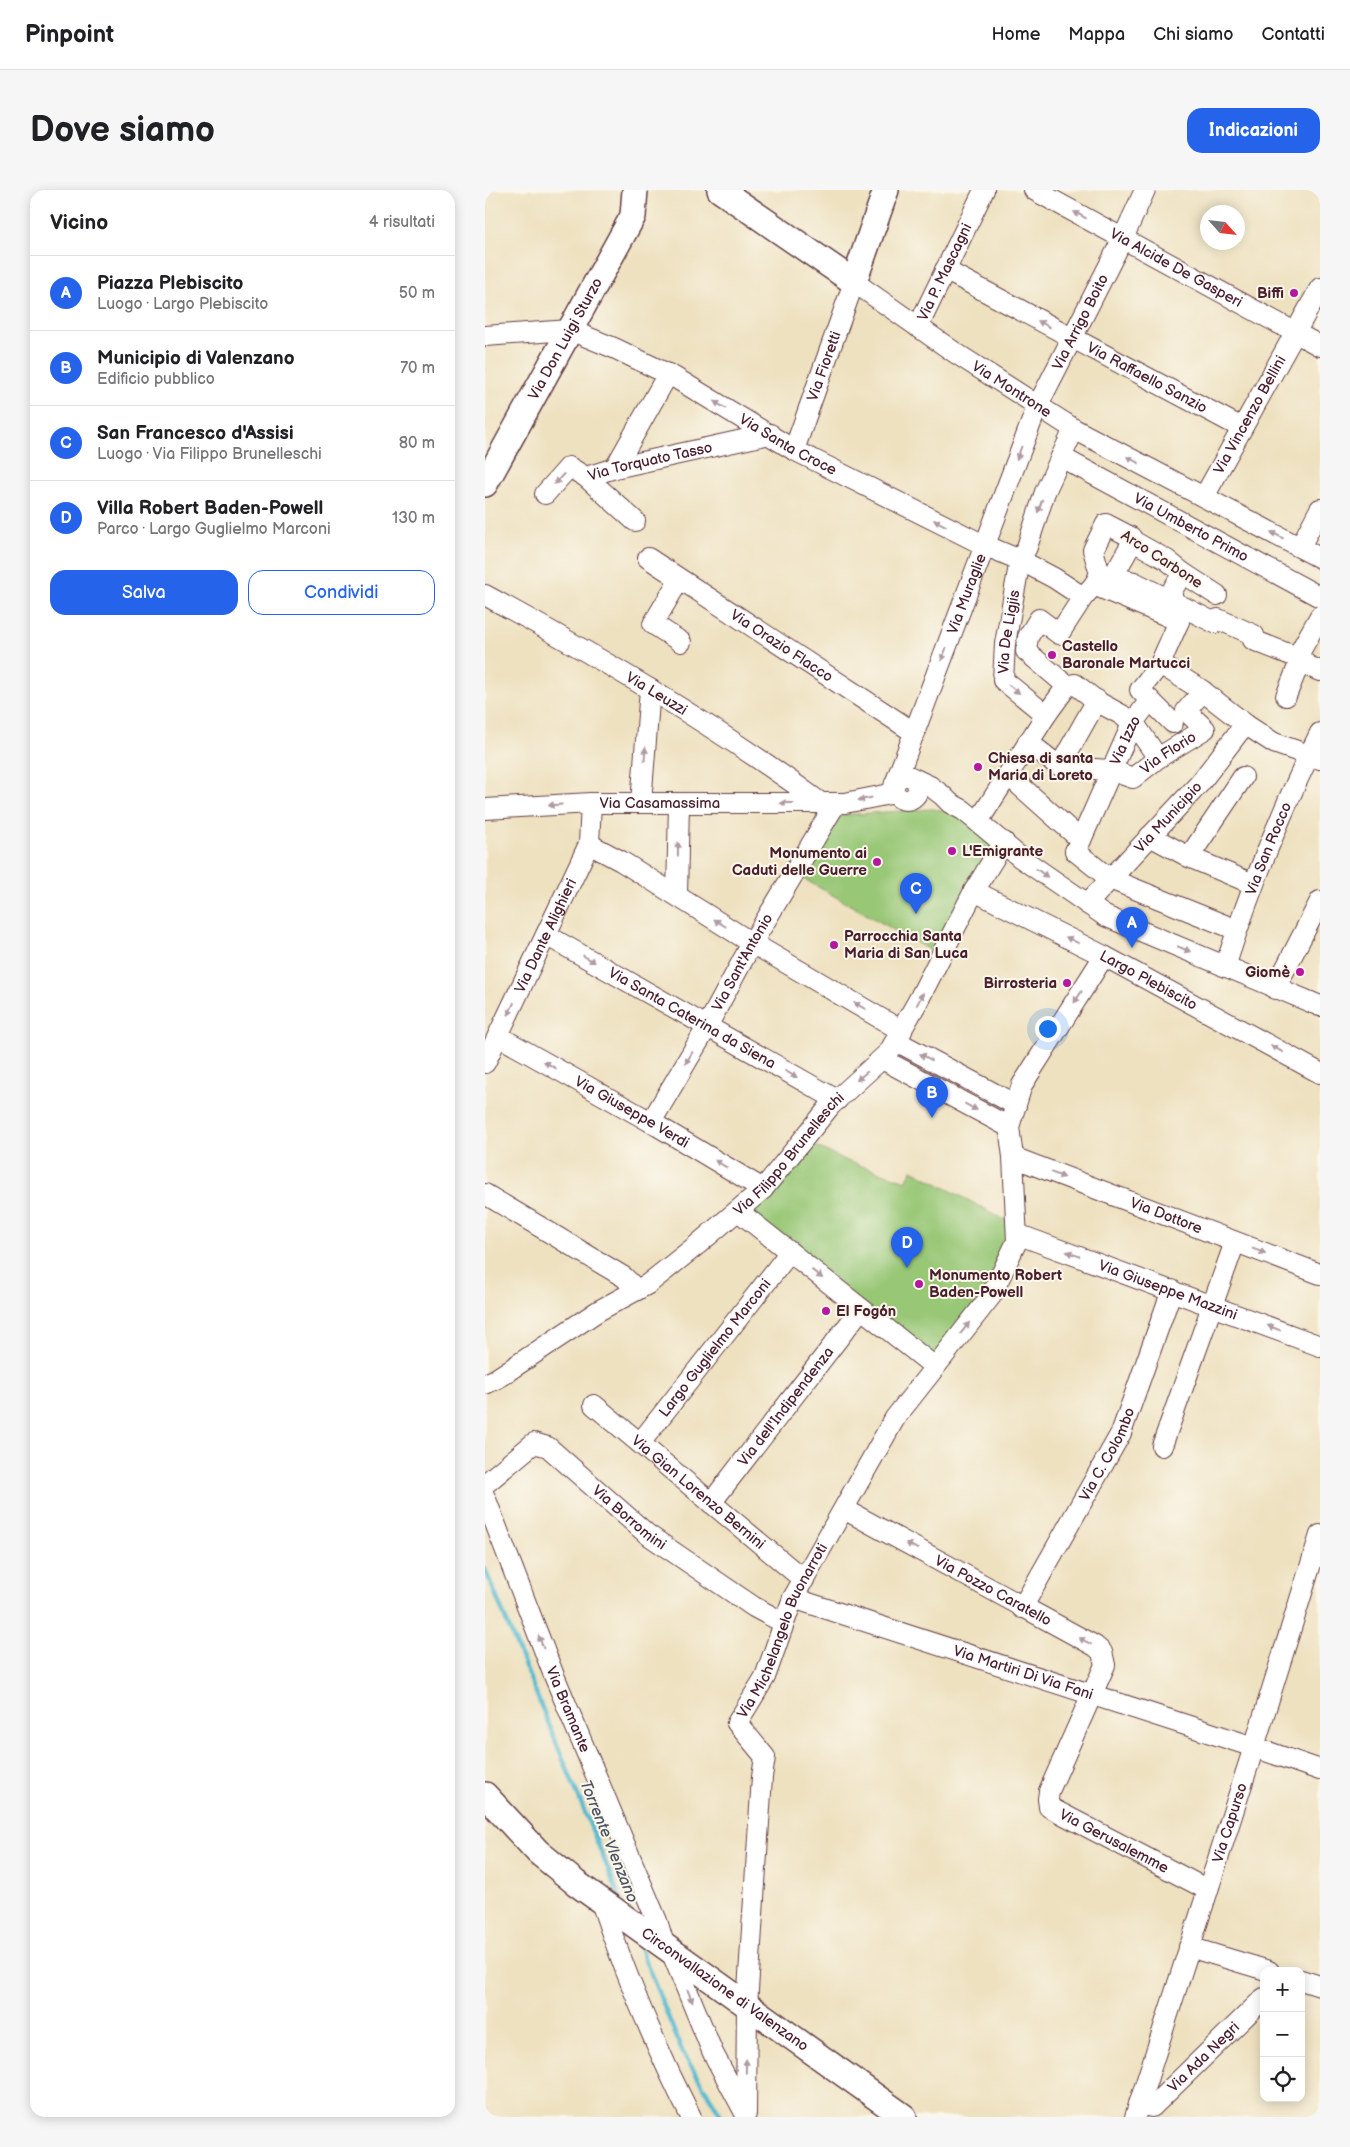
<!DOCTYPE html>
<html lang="it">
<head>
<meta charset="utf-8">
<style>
	:root { --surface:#fff; --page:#f6f6f6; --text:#202124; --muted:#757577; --line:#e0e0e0; --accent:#2563eb }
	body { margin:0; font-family:"Balsamiq Sans",sans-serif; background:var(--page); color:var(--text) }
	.controls { position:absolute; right:15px; bottom:15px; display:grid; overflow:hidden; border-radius:10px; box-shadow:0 2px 12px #0003 }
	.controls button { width:45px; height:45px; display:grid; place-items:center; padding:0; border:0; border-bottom:1px solid var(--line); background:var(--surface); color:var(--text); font:25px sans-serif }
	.compass { position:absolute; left:715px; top:15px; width:45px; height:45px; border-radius:50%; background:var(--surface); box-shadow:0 2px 12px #0003; rotate:117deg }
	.you { position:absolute; left:562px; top:838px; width:18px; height:18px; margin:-12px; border:4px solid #fff; border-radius:50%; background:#1a73e8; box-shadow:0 0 0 8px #1a73e833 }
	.badge { display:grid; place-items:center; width:32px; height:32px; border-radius:50%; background:var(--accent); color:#fff; font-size:16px; font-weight:700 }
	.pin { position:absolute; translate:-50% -41px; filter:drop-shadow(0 1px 2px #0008) }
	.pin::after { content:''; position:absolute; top:26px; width:18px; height:15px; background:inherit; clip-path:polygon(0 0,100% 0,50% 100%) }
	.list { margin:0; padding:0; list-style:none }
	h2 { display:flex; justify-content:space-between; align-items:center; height:65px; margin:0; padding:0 20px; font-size:21px }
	h2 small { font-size:16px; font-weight:400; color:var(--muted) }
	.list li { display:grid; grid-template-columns:32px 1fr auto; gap:15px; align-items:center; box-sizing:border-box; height:75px; padding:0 20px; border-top:1px solid var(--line) }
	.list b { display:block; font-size:19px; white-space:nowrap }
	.list p { margin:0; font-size:16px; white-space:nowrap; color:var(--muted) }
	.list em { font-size:16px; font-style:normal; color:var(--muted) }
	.actions { display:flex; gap:10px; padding:15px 20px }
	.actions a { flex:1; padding:11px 0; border:1px solid var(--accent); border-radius:15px; text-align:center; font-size:18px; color:var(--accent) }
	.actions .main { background:var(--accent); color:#fff }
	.icon { flex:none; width:28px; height:28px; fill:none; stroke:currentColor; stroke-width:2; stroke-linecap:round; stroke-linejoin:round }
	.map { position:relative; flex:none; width:835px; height:1927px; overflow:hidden; border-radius:15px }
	header { display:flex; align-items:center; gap:30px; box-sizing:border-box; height:70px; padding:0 25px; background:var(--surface); border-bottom:1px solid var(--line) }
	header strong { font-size:24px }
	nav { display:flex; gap:28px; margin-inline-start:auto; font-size:18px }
	.intro { display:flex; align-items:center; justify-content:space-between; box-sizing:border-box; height:120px; padding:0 30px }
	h1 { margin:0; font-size:35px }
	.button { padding:12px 22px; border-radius:15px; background:var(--accent); color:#fff; font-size:18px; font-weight:700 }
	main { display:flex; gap:30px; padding:0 30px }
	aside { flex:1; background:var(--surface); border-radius:15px; box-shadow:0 2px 12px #0003 }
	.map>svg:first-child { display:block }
	.green { fill:#98c776; stroke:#717350 }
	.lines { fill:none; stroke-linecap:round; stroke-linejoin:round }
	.stream { stroke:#52b9d0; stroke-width:4.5 }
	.minor-casing { stroke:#633c41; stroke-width:22 }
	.major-casing { stroke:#633c41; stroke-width:28 }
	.minor { stroke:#fff; stroke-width:20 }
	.major { stroke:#fff; stroke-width:25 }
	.oneway { fill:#ae9aa0 }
	.poi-dot { fill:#b5179e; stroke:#fbf7ec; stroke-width:2 }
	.labels { text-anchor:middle; stroke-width:4; stroke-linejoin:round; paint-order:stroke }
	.street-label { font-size:15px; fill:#4a1f2b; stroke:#fbf7ec }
	.poi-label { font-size:15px; font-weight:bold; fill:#4a1f2b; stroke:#fbf7ec; text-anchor:start }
	.water-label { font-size:16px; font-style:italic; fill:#4d5565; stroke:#fbf7ec }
</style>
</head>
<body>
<header>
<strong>Pinpoint</strong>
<nav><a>Home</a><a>Mappa</a><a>Chi siamo</a><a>Contatti</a></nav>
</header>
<div class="intro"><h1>Dove siamo</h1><a class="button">Indicazioni</a></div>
<main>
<aside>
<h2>Vicino<small>4 risultati</small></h2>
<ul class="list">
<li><span class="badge">A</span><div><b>Piazza Plebiscito</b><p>Luogo · Largo Plebiscito</p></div><em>50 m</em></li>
<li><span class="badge">B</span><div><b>Municipio di Valenzano</b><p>Edificio pubblico</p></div><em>70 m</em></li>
<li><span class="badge">C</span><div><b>San Francesco d'Assisi</b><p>Luogo · Via Filippo Brunelleschi</p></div><em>80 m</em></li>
<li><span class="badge">D</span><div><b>Villa Robert Baden-Powell</b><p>Parco · Largo Guglielmo Marconi</p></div><em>130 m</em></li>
</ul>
<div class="actions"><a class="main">Salva</a><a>Condividi</a></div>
</aside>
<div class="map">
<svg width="835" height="1927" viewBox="0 0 835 1927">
	<rect width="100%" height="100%" fill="#fbf7ec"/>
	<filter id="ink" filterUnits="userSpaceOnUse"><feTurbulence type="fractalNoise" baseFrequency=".02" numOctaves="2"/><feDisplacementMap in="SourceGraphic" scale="10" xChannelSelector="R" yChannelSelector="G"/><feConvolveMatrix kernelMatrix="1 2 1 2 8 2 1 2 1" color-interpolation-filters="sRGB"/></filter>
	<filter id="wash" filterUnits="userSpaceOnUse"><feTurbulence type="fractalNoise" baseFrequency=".0096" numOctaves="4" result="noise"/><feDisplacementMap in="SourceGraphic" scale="20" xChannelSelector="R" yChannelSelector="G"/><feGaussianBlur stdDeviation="1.12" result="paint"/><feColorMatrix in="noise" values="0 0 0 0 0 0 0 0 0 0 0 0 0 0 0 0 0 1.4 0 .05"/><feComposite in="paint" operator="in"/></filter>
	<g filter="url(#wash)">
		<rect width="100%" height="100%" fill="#eee1c0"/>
		<g class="green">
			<path d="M 447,619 L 472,622 L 508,655 L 448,762 L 314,686 L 356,625 Z"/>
			<path d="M 317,950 L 362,971 L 421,991 L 427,980 L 524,1032 L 532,1051 L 450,1177 L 253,1021 Z"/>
		</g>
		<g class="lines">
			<g class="stream">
				<path d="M 0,1379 L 137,1713"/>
				<path d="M 151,1748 L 198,1863 L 237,1927"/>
			</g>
		</g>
	</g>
	<g filter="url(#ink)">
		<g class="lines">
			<defs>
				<g id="minor">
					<path id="s1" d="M 549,0 L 835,156"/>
					<path id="s2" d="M 460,80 L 757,238"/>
					<path id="s3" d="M 433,137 L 499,0"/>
					<path id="s4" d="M 0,146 L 85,140 L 129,158 L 189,187 L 309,260 L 499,355 L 535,370 L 569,388 L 598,407"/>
					<path id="s5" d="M 309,260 L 369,92 L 469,162 L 589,239 L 835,368"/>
					<path id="s6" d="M 576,267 L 835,407"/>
					<path d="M 130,278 L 183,184"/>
					<path d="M 101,287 L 150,331"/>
					<path id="s7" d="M 60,304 L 84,277 L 101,287 L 130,278 L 285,244"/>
					<path id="s8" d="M 719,307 L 835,98"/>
					<path d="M 815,357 L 835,319"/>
					<path id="s9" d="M 163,368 L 430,543"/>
					<path d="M 615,384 L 649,392 L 730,433 L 733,429 L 769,445 L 768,450 L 816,469 L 823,476 L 835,481"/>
					<path d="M 628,386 L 648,351"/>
					<path d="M 194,390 L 168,434 L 196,452"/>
					<path d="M 609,395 L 615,384 L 608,360 L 621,334 L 646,347 L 648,351 L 682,370 L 698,383 L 732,405"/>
					<path id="s10" d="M 0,405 C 116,468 230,535 336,613"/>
					<path d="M 812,467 L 835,426"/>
					<path d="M 675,474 L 715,499 L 760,534 L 789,553 L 835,569"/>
					<path d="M 582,496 L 541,461 L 543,447 L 554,429 L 574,444 L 598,407 L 609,395 L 694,431"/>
					<path d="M 582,496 L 590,494 L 613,512 L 637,525 L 653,539 L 673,568"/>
					<path d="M 801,506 L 816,469"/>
					<path id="s11" d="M 561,525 L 518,490 L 520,454 L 535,370 L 542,357 L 560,302 L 589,239"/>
					<path d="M 688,533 L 655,500 L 675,474 L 694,431 L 686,402 L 698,383"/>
					<path id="s12" d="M 543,552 L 571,574 L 579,577 L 625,580 L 648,588 L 673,568 L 720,539 L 701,521 L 718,501"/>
					<path d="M 575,576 L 612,510"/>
					<path d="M 523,585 L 596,650 L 590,661 L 625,689 L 752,740"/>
					<circle cx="421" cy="598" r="12"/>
					<path d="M 430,589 L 445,596 L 457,605 L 465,613 L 478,620 L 493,632 L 536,668 L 620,726 L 835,816"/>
					<path id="s13" d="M 411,591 L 552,217 L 638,48 L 660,0"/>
					<path d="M 156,613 L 165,499"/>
					<path id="s14" d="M 0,619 L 106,613 L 360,613 L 410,603"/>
					<path d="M 493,632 L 561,525 L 582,496"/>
					<path d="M 665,646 L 704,667 L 768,694"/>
					<path id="s15" d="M 596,650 L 647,534 L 665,510"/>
					<path d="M 104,654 L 136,671 L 267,753 L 417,841"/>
					<path d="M 704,667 L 758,587"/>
					<path id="s16" d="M 489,701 L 619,766 L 835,883"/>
					<path d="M 192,705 L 194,613"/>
					<path id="s17" d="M 602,714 L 715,593 L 760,534"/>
					<path id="s18" d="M 61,745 L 352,910"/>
					<path id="s19" d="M 740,777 C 766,696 797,619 835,543"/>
					<path d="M 790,799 L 835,711"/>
					<path id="s20" d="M 13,846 L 166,932 L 278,999"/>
					<path d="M 411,851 L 531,915"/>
					<path d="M 397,869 L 524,937"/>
					<path id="s21" d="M 0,873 L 104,654 L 106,613"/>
					<path id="s22" d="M 166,932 L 218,844 L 267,753 L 351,613"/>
					<path id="s23" d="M 528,967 L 835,1084"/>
					<path d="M 0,1004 L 139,1087 L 152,1100"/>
					<path d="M 253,1021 L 450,1177"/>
					<path id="s24" d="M 532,1044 L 835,1156"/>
					<path id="s25" d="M 0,1194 L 11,1189 L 113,1121 L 163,1094 L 212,1055 L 278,999 L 346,915 L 404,862 L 433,811 L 489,701 L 519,652"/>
					<path id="s26" d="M 109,1215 L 319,1390"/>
					<path id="s27" d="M 155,1253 L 305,1062"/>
					<path d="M 677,1256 L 750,1052"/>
					<path id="s28" d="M 0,1294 L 49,1253 L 63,1257 L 162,1344 L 269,1417 L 299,1433"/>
					<path id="s29" d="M 0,1307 L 68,1483 L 172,1731 L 180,1757"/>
					<path id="s30" d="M 226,1313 L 376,1119"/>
					<path id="s31" d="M 359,1319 L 610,1456 L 617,1462 L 620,1475 L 564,1601 L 563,1609 L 564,1617 L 723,1700"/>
					<path id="s32" d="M 308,1408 L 769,1557 L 835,1580"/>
					<path id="s33" d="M 537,1418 L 636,1243 L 687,1100"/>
					<path d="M 115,1709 C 140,1784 170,1856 206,1927"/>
					<path d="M 704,1757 L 784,1781"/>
					<path d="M 186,1761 L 228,1863 L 260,1923"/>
					<path d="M 816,1790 L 835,1796"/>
					<path id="s34" d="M 654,1914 L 667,1917 L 779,1808"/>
					<path id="s35" d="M 261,1924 L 262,1815 L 277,1587 L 280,1567 L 252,1533 L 280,1487 L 308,1408 L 410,1228 L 506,1106 L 532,1051 L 528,967 L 524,937 L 537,895 L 619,766"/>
					<path id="s36" d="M 650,1927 L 769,1557 L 835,1345"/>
				</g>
				<g id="major">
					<path d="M 235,0 L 369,92 L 401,0"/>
					<path id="s37" d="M 0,294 L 148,26 L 150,0"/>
					<path id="s38" d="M 0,1605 L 53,1662 L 91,1693 L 419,1927"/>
				</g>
			</defs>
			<use href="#minor" class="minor-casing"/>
			<use href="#major" class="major-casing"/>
			<use href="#minor" class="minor"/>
			<use href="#major" class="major"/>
		</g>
		<defs><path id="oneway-solid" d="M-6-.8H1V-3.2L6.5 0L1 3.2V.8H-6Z" transform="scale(1.25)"/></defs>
		<g class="oneway">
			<use href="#oneway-solid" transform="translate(595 25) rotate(-152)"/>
			<use href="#oneway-solid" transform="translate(559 134) rotate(-152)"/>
			<use href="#oneway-solid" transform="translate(235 215) rotate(-149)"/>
			<use href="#oneway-solid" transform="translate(534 263) rotate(111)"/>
			<use href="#oneway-solid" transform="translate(648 270) rotate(-152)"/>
			<use href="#oneway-solid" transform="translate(74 289) rotate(133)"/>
			<use href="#oneway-solid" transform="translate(555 316) rotate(109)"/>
			<use href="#oneway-solid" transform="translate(455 333) rotate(-154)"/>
			<use href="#oneway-solid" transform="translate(792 345) rotate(-152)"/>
			<use href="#oneway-solid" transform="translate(459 464) rotate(110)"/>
			<use href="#oneway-solid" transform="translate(529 499) rotate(37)"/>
			<use href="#oneway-solid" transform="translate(160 564) rotate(-86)"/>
			<use href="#oneway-solid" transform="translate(380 609) rotate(169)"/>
			<use href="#oneway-solid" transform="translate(302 613) rotate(-180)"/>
			<use href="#oneway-solid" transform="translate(70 615) rotate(177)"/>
			<use href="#oneway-solid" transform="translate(193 659) rotate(-89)"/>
			<use href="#oneway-solid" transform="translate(557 683) rotate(36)"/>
			<use href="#oneway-solid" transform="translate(235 733) rotate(-148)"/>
			<use href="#oneway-solid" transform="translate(587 750) rotate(-154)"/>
			<use href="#oneway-solid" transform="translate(699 759) rotate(23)"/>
			<use href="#oneway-solid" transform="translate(104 769) rotate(30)"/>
			<use href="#oneway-solid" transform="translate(593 807) rotate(123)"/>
			<use href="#oneway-solid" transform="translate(435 809) rotate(-62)"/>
			<use href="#oneway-solid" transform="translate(375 816) rotate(-150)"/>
			<use href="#oneway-solid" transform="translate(26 819) rotate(115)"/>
			<use href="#oneway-solid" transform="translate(792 859) rotate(-152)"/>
			<use href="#oneway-solid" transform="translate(441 867) rotate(-152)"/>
			<use href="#oneway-solid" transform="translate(204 868) rotate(120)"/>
			<use href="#oneway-solid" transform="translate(65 875) rotate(-150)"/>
			<use href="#oneway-solid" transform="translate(306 884) rotate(29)"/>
			<use href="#oneway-solid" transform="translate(377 886) rotate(140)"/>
			<use href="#oneway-solid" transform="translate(486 917) rotate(28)"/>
			<use href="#oneway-solid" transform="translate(236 974) rotate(-149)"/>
			<use href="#oneway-solid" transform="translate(573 985) rotate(21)"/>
			<use href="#oneway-solid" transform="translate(774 1061) rotate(20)"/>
			<use href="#oneway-solid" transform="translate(588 1064) rotate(-160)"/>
			<use href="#oneway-solid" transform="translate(332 1084) rotate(38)"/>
			<use href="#oneway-solid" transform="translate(480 1138) rotate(-52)"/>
			<use href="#oneway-solid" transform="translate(789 1138) rotate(-159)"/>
			<use href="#oneway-solid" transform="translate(427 1356) rotate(-151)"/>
			<use href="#oneway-solid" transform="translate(600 1451) rotate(-152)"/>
			<use href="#oneway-solid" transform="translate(56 1452) rotate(-111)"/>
			<use href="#oneway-solid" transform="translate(205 1806) rotate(68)"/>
			<use href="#oneway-solid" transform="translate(261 1876) rotate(-89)"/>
		</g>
	</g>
	<g class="poi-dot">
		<circle cx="809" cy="103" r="5"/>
		<circle cx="567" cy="465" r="5"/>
		<circle cx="493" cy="577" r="5"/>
		<circle cx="467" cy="661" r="5"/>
		<circle cx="392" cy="672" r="5"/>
		<circle cx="349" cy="755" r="5"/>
		<circle cx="815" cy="782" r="5"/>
		<circle cx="582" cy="793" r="5"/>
		<circle cx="434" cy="1094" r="5"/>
		<circle cx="341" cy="1121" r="5"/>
	</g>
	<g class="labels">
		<g class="street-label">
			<text dy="5" stroke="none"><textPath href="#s1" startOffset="162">Via Alcide De Gasperi</textPath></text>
			<text dy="5" stroke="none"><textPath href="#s3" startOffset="61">Via P. Mascagni</textPath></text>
			<text dy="5" stroke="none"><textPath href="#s13" startOffset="495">Via Arrigo Boito</textPath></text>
			<text dy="5" stroke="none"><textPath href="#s37" startOffset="166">Via Don Luigi Sturzo</textPath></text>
			<text dy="5" stroke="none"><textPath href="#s5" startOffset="89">Via Fioretti</textPath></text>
			<text dy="5" stroke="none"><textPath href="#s2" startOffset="229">Via Raffaello Sanzio</textPath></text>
			<text dy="5" stroke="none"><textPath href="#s5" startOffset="369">Via Montrone</textPath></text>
			<text dy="5" stroke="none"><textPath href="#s8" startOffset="94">Via Vincenzo Bellini</textPath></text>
			<text dy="5" stroke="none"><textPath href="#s4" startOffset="332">Via Santa Croce</textPath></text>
			<text dy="5" stroke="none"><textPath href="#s7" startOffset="122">Via Torquato Tasso</textPath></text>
			<text dy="5" stroke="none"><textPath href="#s6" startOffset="148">Via Umberto Primo</textPath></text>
			<text transform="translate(677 369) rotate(33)" y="5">Arco Carbone</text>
			<text dy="5" stroke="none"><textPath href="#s13" startOffset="200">Via Muraglie</textPath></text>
			<text dy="5" stroke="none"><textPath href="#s11" startOffset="104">Via De Ligjis</textPath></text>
			<text dy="5" stroke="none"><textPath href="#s9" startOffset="160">Via Orazio Flacco</textPath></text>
			<text dy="5" stroke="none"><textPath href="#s10" startOffset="198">Via Leuzzi</textPath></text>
			<text dy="5" stroke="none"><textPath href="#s15" startOffset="109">Via Izzo</textPath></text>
			<text dy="5" stroke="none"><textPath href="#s12" startOffset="158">Via Florio</textPath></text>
			<text dy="5" stroke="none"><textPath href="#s14" startOffset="175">Via Casamassima</textPath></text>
			<text dy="5" stroke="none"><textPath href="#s17" startOffset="119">Via Municipio</textPath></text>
			<text dy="5" stroke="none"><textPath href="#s19" startOffset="126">Via San Rocco</textPath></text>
			<text dy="5" stroke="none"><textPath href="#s21" startOffset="141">Via Dante Alighieri</textPath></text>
			<text dy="5" stroke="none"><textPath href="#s22" startOffset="184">Via Sant'Antonio</textPath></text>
			<text dy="5" stroke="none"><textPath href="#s16" startOffset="196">Largo Plebiscito</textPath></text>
			<text dy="5" stroke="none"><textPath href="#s18" startOffset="168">Via Santa Caterina da Siena</textPath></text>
			<text dy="5" stroke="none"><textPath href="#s20" startOffset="154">Via Giuseppe Verdi</textPath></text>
			<text dy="5" stroke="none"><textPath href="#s25" startOffset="384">Via Filippo Brunelleschi</textPath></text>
			<text dy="5" stroke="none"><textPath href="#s23" startOffset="164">Via Dottore</textPath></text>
			<text dy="5" stroke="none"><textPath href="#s24" startOffset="161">Via Giuseppe Mazzini</textPath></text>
			<text dy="5" stroke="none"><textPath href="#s27" startOffset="121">Largo Guglielmo Marconi</textPath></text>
			<text dy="5" stroke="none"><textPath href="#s30" startOffset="122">Via dell'Indipendenza</textPath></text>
			<text dy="5" stroke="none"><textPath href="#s33" startOffset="176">Via C. Colombo</textPath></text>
			<text dy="5" stroke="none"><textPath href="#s26" startOffset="136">Via Gian Lorenzo Bernini</textPath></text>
			<text dy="5" stroke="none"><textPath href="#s28" startOffset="186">Via Borromini</textPath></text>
			<text dy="5" stroke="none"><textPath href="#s31" startOffset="170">Via Pozzo Caratello</textPath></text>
			<text dy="5" stroke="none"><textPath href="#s35" startOffset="505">Via Michelangelo Buonarroti</textPath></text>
			<text dy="5" stroke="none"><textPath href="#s32" startOffset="242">Via Martiri Di Via Fani</textPath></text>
			<text dy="5" stroke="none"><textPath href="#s29" startOffset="228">Via Bramante</textPath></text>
			<text dy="5" stroke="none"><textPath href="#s36" startOffset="309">Via Capurso</textPath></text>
			<text dy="5" stroke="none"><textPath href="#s31" startOffset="536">Via Gerusalemme</textPath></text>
			<text dy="5" stroke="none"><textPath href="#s38" startOffset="310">Circonvallazione di Valenzano</textPath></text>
			<text dy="5" stroke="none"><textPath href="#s34" startOffset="85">Via Ada Negri</textPath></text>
		</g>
		<g class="poi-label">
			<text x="799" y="108" text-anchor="end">Biffi</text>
			<text x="577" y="461">Castello<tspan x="577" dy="17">Baronale Martucci</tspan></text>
			<text x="503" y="573">Chiesa di santa<tspan x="503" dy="17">Maria di Loreto</tspan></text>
			<text x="477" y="666">L'Emigrante</text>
			<text x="382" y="668" text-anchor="end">Monumento ai<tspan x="382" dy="17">Caduti delle Guerre</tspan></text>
			<text x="359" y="751">Parrocchia Santa<tspan x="359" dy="17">Maria di San Luca</tspan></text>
			<text x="805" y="787" text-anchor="end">Giomè</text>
			<text x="572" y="798" text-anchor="end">Birrosteria</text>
			<text x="444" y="1090">Monumento Robert<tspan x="444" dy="17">Baden-Powell</tspan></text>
			<text x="351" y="1126">El Fogón</text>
		</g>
		<g class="water-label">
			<text transform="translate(125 1651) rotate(68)" y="6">Torrente Vlenzano</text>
		</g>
	</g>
</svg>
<div class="controls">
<button>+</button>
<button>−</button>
<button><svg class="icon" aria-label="locate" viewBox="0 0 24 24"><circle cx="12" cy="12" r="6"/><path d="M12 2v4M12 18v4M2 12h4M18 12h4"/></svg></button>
</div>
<svg class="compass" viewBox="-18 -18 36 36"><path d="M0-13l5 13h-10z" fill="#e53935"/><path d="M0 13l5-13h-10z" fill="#757577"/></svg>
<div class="you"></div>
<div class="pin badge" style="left:647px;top:758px">A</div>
<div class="pin badge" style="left:447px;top:928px">B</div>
<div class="pin badge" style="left:431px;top:724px">C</div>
<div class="pin badge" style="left:422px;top:1078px">D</div>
</div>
</main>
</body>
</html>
